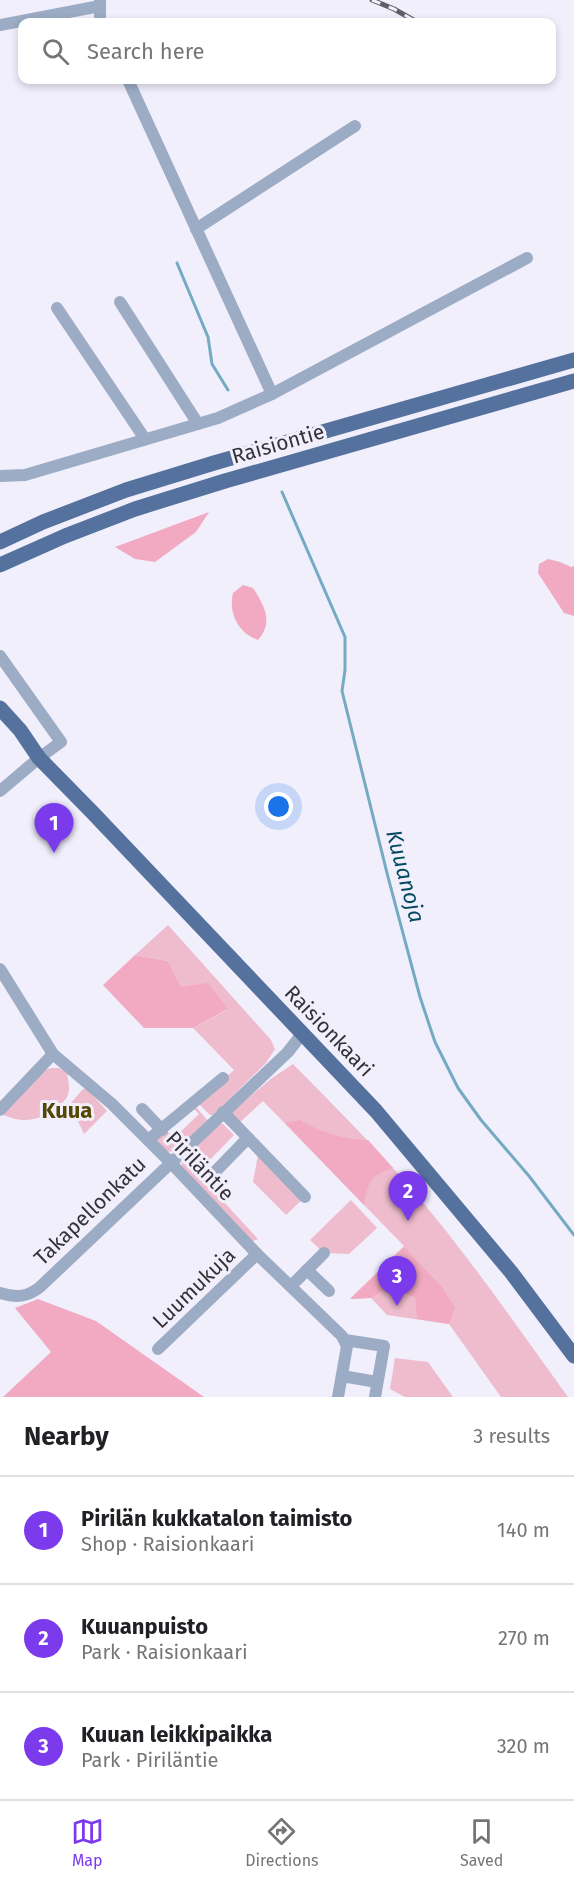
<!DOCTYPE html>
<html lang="en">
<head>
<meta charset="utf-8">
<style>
	:root { --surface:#fff; --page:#f2f2f2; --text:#202124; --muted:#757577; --line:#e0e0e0; --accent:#7c3aed }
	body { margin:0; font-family:"Fira Sans",sans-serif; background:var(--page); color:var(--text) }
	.you { position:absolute; left:279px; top:807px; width:21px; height:21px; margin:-15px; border:4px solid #fff; border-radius:50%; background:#1a73e8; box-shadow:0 0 0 9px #1a73e833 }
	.badge { display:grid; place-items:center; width:39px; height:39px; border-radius:50%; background:var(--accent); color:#fff; font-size:20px; font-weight:700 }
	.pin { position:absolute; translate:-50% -50px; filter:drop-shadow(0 2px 3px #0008) }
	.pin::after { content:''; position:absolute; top:32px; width:21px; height:18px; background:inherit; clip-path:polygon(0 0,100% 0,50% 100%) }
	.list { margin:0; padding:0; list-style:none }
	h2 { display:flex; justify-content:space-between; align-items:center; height:78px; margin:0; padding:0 24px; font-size:26px }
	h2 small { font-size:20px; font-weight:400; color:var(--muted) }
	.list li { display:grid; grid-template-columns:39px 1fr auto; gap:18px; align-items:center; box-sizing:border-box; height:108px; padding:0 24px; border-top:2px solid var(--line) }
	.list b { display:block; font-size:22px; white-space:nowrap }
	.list p { margin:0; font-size:20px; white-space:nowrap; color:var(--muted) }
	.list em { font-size:20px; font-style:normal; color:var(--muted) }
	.icon { flex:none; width:33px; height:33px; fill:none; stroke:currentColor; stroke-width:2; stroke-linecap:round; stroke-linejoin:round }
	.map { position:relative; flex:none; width:574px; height:1397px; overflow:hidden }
	.search { position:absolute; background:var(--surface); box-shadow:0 3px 9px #0003; left:18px; right:18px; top:18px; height:66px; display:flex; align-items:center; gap:15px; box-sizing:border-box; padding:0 21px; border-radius:12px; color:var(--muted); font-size:22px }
	.sheet { height:402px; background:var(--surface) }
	nav { display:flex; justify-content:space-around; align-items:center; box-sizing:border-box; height:84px; border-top:2px solid var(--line); background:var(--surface); font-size:16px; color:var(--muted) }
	nav a { display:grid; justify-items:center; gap:3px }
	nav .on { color:var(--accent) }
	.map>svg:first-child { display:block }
	.green { fill:#efbccd }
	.forest { fill:#f1aac2 }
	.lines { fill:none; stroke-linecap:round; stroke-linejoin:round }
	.stream { stroke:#74abc3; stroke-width:3 }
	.minor { stroke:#9cacc4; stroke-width:12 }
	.major { stroke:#55719d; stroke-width:15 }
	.rail-casing { stroke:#605f66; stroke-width:5 }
	.rail { stroke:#f1effc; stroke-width:3; stroke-dasharray:9; stroke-linecap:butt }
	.labels { text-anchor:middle; stroke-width:6; stroke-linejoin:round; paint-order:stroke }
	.street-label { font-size:21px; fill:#333237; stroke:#f1effc }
	.water-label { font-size:22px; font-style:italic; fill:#034a60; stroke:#f1effc }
	.neighbourhood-label { font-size:22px; font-weight:bold; fill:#544704; stroke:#f1effc }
</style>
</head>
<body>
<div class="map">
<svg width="574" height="1397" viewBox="0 0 574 1397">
	<rect width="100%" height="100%" fill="#f1effc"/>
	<g class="green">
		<path d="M 168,925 L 271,1040 L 275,1049 L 266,1063 L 213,1115 L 210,1115 L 198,1103 L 234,1070 L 193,1028 L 227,1010 L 181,987 L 168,961 L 135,955 Z"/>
		<path d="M 293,1064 C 334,1106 377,1148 415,1193 C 470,1258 518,1328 568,1397 L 501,1397 L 449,1324 L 387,1315 L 371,1298 L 350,1299 L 404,1246 L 263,1101 L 239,1123 L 230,1113 L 272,1078 Z"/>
		<path d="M 51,1068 L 59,1068 L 67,1073 C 68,1080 71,1090 67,1097 C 59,1110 38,1121 23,1120 C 15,1120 7,1116 0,1114 L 43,1071 Z"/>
		<path d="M 83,1089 L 87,1089 L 107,1111 L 84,1134 L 70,1104 Z"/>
		<path d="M 195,1106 L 208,1121 C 200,1129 177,1157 165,1151 C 162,1150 160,1147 158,1145 L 157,1139 L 167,1131 L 174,1138 L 199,1114 L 193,1108 Z"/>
		<path d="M 220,1124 L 223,1124 L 234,1135 L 201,1169 L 207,1175 L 209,1186 L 258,1239 L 251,1242 L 181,1168 L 182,1160 Z"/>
		<path d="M 259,1149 L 305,1197 L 286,1215 L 253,1182 Z"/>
		<path d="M 351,1200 L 377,1228 L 349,1254 L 324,1253 L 310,1240 Z"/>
		<path d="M 395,1358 L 428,1362 L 453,1397 L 405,1397 L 390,1389 Z"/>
	</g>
	<g class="forest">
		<path d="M 209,512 L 196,532 L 155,562 L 135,559 L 115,547 Z"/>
		<path d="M 548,559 L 560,562 L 571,567 L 574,566 L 574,616 L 564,613 L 538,573 L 539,564 Z"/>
		<path d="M 243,585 L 253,588 C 264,605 274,622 258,640 C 238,633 228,612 233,593 Z"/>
		<path d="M 135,955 L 168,961 L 181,987 L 208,983 L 228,1009 L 193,1028 L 144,1028 L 103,985 Z"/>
		<path d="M 300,1120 C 322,1133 343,1139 368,1140 L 393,1168 C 369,1176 369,1181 364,1205 L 285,1123 Z"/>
		<path d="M 404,1247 L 442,1287 L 455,1308 L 449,1324 L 417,1319 L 415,1297 L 388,1287 L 371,1298 L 350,1299 Z"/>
		<path d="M 38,1299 L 96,1321 L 204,1397 L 3,1397 L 51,1352 L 15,1308 Z"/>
	</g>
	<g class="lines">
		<g class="stream">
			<path d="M 177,263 L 208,337 L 212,364 L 228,390"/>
			<path d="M 282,492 L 345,637 L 345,670 L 342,691 L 388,877 L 420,997 L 435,1042 L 458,1088 L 481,1120 L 529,1176 L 574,1235"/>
		</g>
		<g class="minor">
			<path d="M 100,0 L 100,19 L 101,22"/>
			<path d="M 0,25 L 100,6"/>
			<path d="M 128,80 L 272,394"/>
			<path d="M 196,229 L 355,126"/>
			<path d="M 120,302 L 198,424"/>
			<path d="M 57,308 L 145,439"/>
			<path d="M 0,476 L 25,475 L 218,418 L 272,394 L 527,258"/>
			<path d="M 0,656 L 61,742 L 39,758 L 0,791"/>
			<path d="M 0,969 L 53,1054 L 112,1104 L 170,1162 L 257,1254 L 342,1336 L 347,1346 L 338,1397"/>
			<path d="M 142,1109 L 162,1130"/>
			<path d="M 0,1110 L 53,1054"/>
			<path d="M 223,1112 L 305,1197"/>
			<path d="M 148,1140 L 223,1078"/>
			<path d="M 210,1177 L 248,1138"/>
			<path d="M 307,1270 L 329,1291"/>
			<path d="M 291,1286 L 324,1253"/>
			<path d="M 0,1293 C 16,1298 28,1297 40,1287 L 288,1052 L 302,1034"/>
			<path d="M 345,1340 L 384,1346 L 375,1397"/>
			<path d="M 158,1349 L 257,1254"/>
			<path d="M 342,1376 L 377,1382"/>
		</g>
		<g class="major">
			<path d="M 0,542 L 43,522 L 126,490 L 214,463 L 574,360"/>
			<path d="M 0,565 L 65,536 L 135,509 L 225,481 L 574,381"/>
			<path d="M 0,708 L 20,730 L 39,758 L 92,812 L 376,1111 L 511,1272 L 574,1356"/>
		</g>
		<defs>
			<g id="rail">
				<path d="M 372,0 L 394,9 L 417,22"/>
				<path d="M 481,80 L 482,80"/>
			</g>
		</defs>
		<use href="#rail" class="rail-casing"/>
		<use href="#rail" class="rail"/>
	</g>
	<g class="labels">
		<g class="street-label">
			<text transform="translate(278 444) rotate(-16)" y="7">Raisiontie</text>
			<text transform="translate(329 1031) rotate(46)" y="7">Raisionkaari</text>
			<text transform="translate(200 1166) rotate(46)" y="7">Piriläntie</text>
			<text transform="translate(90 1211) rotate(-44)" y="7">Takapellonkatu</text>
			<text transform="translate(194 1288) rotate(-44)" y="7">Luumukuja</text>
		</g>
		<g class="water-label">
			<text transform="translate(406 876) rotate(75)" y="8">Kuuanoja</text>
		</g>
		<g class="neighbourhood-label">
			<text x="67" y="1118">Kuua</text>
		</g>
	</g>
</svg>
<div class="you"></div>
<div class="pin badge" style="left:54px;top:853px">1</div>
<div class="pin badge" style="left:408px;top:1221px">2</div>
<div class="pin badge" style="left:397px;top:1306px">3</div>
<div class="search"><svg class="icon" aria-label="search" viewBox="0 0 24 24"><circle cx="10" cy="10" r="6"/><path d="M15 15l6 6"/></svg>Search here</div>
</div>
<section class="sheet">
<h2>Nearby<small>3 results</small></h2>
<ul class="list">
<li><span class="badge">1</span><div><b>Pirilän kukkatalon taimisto</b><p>Shop · Raisionkaari</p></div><em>140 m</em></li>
<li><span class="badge">2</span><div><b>Kuuanpuisto</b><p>Park · Raisionkaari</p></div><em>270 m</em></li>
<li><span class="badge">3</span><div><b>Kuuan leikkipaikka</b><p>Park · Piriläntie</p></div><em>320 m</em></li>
</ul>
</section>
<nav>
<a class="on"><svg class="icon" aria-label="map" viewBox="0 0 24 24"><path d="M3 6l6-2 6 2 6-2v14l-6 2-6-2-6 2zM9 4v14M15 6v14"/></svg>Map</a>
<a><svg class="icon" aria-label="directions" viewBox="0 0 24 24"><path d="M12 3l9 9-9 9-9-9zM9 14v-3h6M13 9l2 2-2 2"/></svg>Directions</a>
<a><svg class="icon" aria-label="saved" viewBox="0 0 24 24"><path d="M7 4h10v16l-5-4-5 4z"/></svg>Saved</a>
</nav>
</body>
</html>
